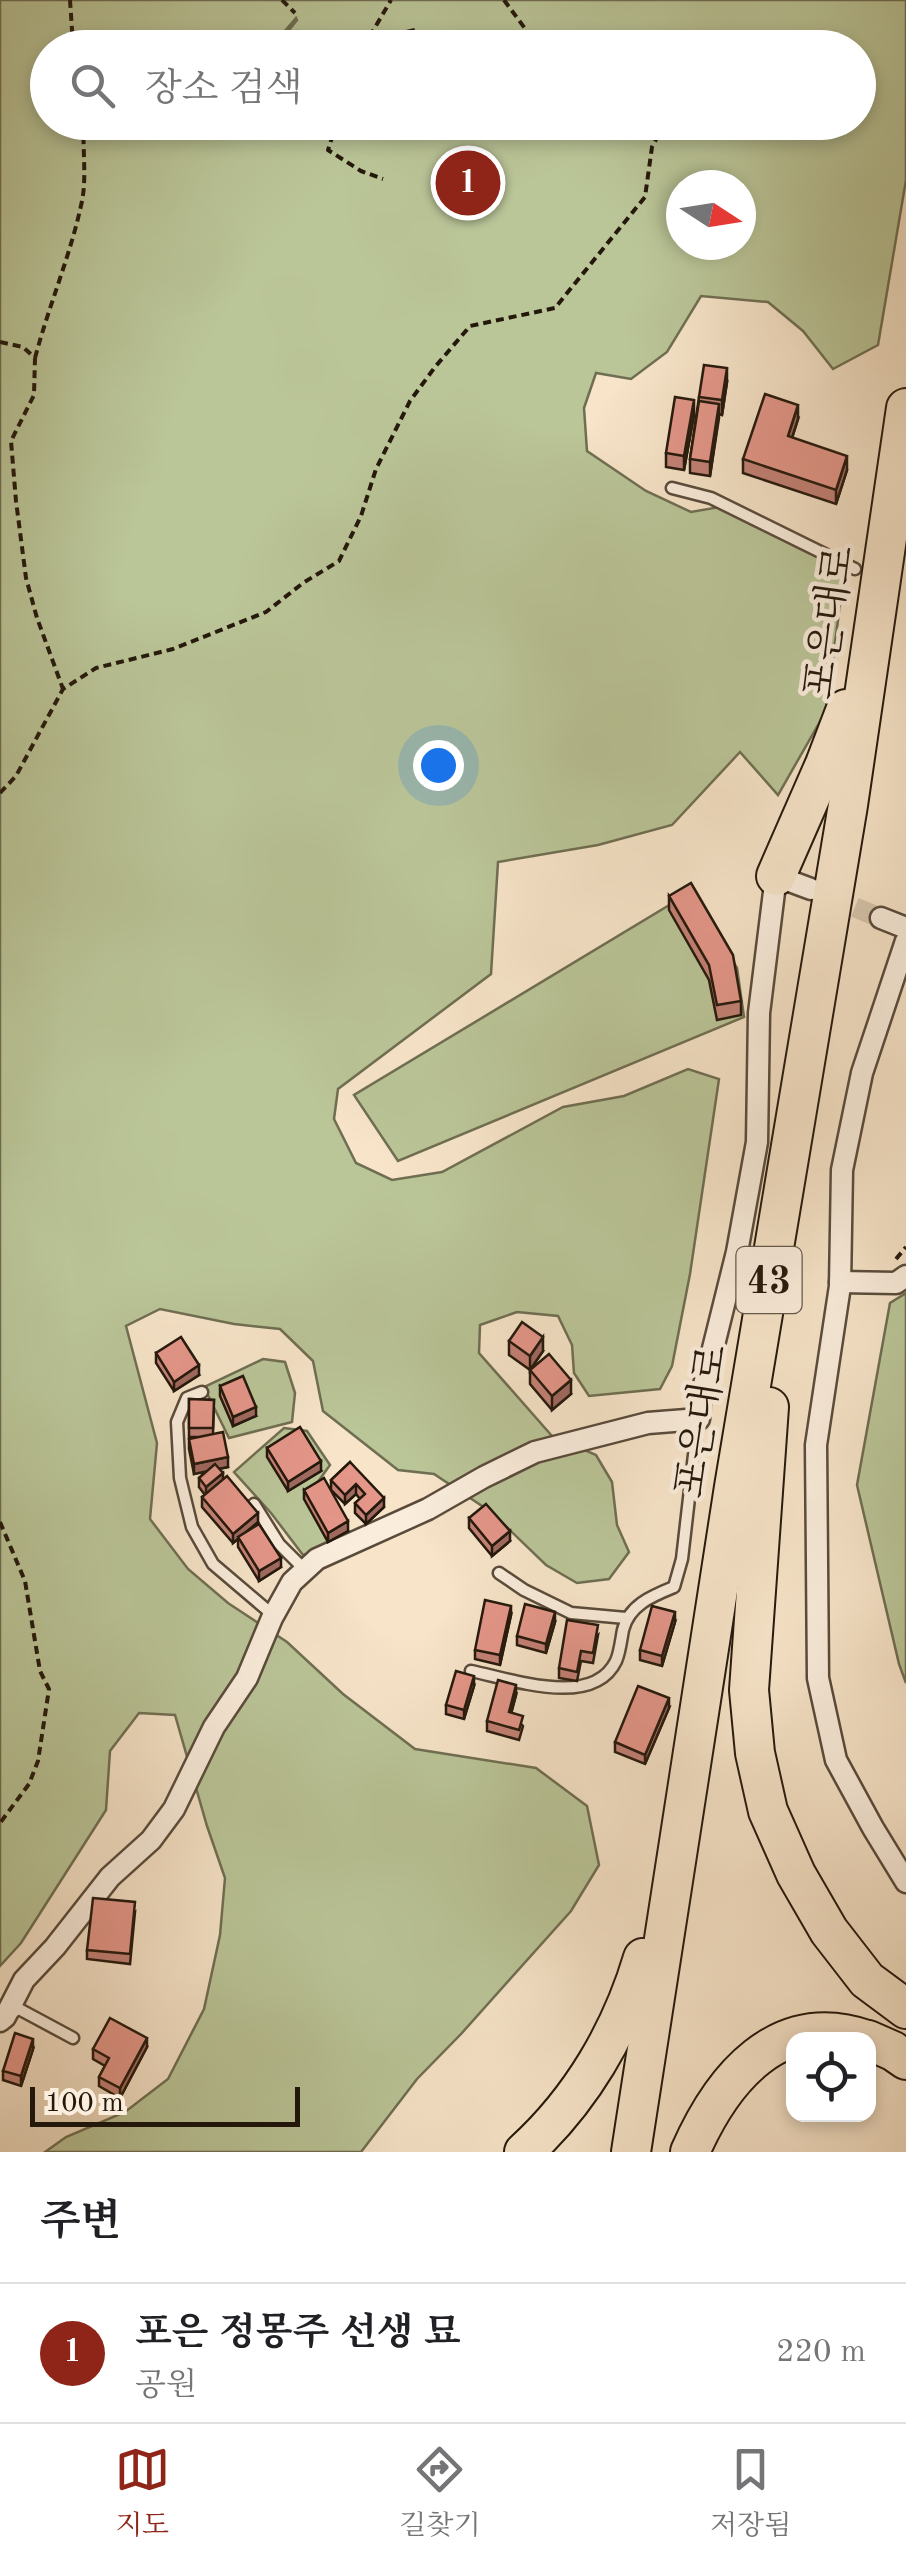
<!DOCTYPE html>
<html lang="ko">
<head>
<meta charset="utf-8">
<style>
	:root { --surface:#fff; --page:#f2f2f2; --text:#202124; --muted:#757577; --line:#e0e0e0; --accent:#8f2418 }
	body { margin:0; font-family:"Old Standard TT","Noto Serif KR",serif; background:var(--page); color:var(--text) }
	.controls { position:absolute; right:30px; bottom:30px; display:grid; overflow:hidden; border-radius:20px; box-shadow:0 5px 15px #0003 }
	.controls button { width:90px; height:90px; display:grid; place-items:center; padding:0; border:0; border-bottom:2px solid var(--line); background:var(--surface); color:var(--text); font:50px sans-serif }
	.compass { position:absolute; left:666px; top:170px; width:90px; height:90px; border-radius:50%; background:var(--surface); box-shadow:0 5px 15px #0003; rotate:102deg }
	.scale { position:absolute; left:30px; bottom:25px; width:270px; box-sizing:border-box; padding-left:10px; border:5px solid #24180c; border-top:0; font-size:28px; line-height:35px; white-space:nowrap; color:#24180c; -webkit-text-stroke:8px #faeddc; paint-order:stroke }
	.you { position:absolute; left:438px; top:765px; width:35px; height:35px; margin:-25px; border:8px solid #fff; border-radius:50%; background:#1a73e8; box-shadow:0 0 0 15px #1a73e833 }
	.badge { display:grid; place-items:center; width:65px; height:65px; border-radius:50%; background:var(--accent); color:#fff; font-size:32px; font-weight:700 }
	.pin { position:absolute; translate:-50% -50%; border:5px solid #fff; box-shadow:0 2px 10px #0006 }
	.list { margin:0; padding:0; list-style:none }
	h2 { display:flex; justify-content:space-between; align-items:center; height:130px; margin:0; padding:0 40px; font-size:42px }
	h2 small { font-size:32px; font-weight:400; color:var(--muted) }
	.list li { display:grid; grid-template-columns:65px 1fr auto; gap:30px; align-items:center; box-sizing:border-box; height:140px; padding:0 40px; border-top:2px solid var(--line) }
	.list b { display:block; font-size:38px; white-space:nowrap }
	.list p { margin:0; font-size:32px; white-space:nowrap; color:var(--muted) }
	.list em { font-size:32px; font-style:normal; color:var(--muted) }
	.icon { flex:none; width:55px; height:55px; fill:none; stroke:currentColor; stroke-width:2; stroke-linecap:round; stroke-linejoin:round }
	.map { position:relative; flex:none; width:906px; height:2152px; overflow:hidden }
	.search { position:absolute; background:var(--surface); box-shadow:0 5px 15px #0003; left:30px; right:30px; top:30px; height:110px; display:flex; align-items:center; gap:25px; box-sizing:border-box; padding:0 35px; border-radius:55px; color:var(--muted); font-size:38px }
	.sheet { height:270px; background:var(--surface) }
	nav { display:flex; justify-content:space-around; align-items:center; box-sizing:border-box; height:140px; border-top:2px solid var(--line); background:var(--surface); font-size:28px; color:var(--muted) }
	nav a { display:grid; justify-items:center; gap:5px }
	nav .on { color:var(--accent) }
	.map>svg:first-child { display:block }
	.green { fill:#bac598; stroke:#6f6e52; stroke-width:2.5; fill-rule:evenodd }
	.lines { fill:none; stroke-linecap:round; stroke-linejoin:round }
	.street-tunnel { stroke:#d7c5ad; stroke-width:20; stroke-dasharray:20 10; stroke-linecap:butt }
	.lane-casing { stroke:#594b3b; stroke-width:15 }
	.street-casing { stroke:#594b3b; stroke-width:25 }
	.highway-casing { stroke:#24180c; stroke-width:42 }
	.path { stroke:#24180c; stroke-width:4; stroke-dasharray:8 5; stroke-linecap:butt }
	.lane { stroke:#faeddc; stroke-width:10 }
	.street { stroke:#faeddc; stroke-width:20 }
	.highway { stroke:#f7e4c9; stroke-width:38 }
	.wall { fill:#c48176; stroke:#24180c; stroke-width:2.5 }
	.shaded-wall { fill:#a06960; stroke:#24180c; stroke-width:2.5 }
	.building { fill:#e49689; stroke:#24180c; stroke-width:2.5 }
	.labels { text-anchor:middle; stroke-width:9; stroke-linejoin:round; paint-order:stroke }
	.shield { fill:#faeddc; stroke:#64584a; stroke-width:2.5 }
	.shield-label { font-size:38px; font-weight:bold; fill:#24180c }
	.street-label { font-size:40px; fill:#24180c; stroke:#faeddc }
</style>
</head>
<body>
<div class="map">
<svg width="906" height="2152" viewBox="0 0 906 2152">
	<rect width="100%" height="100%" fill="#f7e4c9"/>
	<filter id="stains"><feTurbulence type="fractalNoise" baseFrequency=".002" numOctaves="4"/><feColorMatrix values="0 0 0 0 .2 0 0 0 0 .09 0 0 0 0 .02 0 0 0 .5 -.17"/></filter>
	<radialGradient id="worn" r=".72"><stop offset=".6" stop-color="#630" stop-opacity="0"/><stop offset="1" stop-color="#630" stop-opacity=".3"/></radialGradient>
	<g class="green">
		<path d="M 0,0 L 906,0 L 906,180 L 878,345 L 833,369 L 803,331 L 768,302 L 701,296 L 667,352 L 631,379 L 596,373 L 584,408 L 587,451 L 646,491 L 691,512 L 737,504 L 792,537 L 846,560 L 826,711 L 778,795 L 740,752 L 672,825 L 598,845 L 498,862 L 491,974 L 338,1089 L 334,1119 L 356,1163 L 392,1180 L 442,1172 L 563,1107 L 624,1096 L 688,1069 L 719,1079 L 690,1274 L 672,1366 L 660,1389 L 589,1396 L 574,1373 L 572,1345 L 558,1316 L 517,1312 L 480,1325 L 479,1353 L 552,1436 L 596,1455 L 612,1482 L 617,1525 L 629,1552 L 609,1579 L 577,1583 L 546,1565 L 491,1512 L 434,1474 L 398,1470 L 323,1411 L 313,1361 L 280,1329 L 234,1324 L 160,1309 L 126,1326 L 157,1443 L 150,1519 L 188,1569 L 228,1603 L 287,1642 L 343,1694 L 415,1749 L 536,1768 L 587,1806 L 599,1865 L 571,1911 L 461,2034 L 417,2079 L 361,2152 L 45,2152 L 66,2137 L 125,2112 L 168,2079 L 204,2009 L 220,1935 L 225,1878 L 207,1826 L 175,1715 L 139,1713 L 110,1751 L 106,1810 L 21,1943 L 0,1966 ZM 296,18 L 297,20 L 277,45 L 280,47 L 289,47 L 289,37 L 298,31 L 307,36 L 309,42 L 308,48 L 313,47 L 319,40 L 322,43 L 319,47 L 858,48 L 858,122 L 48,122 L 48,48 L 274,47 L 272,46 ZM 681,185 L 741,185 L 741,245 L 681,245 Z"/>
		<path d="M 691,892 L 737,968 L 744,1017 L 398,1161 L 354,1095 Z"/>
		<path d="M 906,1293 L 906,1683 L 899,1664 L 857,1485 L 890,1303 Z"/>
		<path d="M 263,1359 L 285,1362 L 295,1393 L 292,1422 L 229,1438 L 204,1387 Z"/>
		<path d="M 284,1428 L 307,1431 L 330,1465 L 315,1486 L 324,1488 L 348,1531 L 348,1541 L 327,1550 L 303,1555 L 271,1513 L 234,1472 Z"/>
	</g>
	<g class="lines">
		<path class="street-tunnel" d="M 827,896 L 881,918"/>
		<defs>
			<g id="lane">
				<path d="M 672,488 L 711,498 L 855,569"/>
				<path d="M 202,1392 L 187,1398 L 177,1422 L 180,1478 L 192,1527 L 213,1564 L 273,1615"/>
				<path d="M 254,1504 L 279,1544 L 305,1570"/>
				<path d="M 499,1573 L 524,1590 L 571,1613 L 626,1618"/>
				<path d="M 471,1671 C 511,1679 593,1709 616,1661 C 620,1652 621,1640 623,1630 C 629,1605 652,1596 674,1587 L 682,1559 L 698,1420"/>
				<path d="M 10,2014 L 19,2009 L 73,2038"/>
			</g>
			<g id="street">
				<path d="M 881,918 L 906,928"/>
				<path d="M 906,941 L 862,1073 L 842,1170 L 840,1286 L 816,1445 L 818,1678 L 836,1760 L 873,1828 L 906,1882"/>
				<path d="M 840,1282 L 896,1283 L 906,1276"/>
				<path d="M 0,2021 L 5,2017 L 24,1980 L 55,1947 L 110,1877 L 151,1840 L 174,1809 L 214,1727 L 247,1678 L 272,1618 L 292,1582 L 317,1559 L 428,1509 L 484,1477 L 535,1452 L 648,1423 L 699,1419 L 701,1397 L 737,1252 L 757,1142 L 759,1013 L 776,876 L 811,889"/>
			</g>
			<g id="highway">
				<path d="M 776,876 L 825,764 L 846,709"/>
				<path d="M 769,1407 L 749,1690 L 755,1753 L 768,1811 L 796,1874 L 829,1931 L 867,1980 L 906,2009"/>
				<path d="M 868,2040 L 893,2051 L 906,2060"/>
				<path d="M 524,2152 C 581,2100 621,2032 643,1958"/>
				<path d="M 631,2152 L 734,1487 L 848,805 L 906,408"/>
				<path d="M 690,2152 C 722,2079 778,2009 867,2040"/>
			</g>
		</defs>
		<use href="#lane" class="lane-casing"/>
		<use href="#street" class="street-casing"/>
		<use href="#highway" class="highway-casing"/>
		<g class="path">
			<path d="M 70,0 L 72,30 L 77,48"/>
			<path d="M 282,0 L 295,13"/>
			<path d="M 504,0 L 532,38 L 543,48"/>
			<path d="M 363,48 L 391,0"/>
			<path d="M 388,48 L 401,33 L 415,30"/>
			<path d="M 337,122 L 328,150 L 361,171 L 383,179"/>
			<path d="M 0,342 L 23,347 L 35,358 L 34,395 L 11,441 L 16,501 L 26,578 L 37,618 L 63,689"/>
			<path d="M 35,358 C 49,305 71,254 82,201 C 87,176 82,148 84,122"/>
			<path d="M 0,793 L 16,776 L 63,689 L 96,668 L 173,649 L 266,612 L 303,583 L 339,561 L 361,516 L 376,469 L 410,401 L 435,367 L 470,326 L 555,308 L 645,197 L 652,147 L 661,130 L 658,122"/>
			<path d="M 896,1259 L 906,1247"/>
			<path d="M 0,1522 L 25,1581 L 40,1671 L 49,1689 L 38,1761 L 29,1784 L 0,1823"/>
		</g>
		<use href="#lane" class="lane"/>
		<use href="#street" class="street"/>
		<use href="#highway" class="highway"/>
	</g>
	<g class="wall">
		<path d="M 727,382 L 722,415 L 719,414 L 710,476 L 690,473 L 690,459 L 699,397 Z"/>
		<path d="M 694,415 L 684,470 L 666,467 L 666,453 Z"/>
		<path d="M 798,419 L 792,438 L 847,470 L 836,504 L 743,473 L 743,459 Z"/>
		<path d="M 669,896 L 741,1001 L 741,1015 L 717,1020 L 709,980 L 669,910 Z"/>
		<path d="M 509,1341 L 543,1351 L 530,1370 L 571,1394 L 552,1410 L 530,1384 L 530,1370 L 509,1355 Z"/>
		<path d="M 156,1353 L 199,1375 L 174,1391 L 156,1363 Z"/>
		<path d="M 220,1386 L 256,1416 L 233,1426 L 220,1396 Z"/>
		<path d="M 189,1399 L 214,1400 L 213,1434 L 228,1467 L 219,1469 L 223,1480 L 258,1522 L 247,1531 L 281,1567 L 259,1581 L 238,1547 L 238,1539 L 233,1543 L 202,1507 L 202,1497 L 205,1495 L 199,1487 L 199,1478 L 206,1471 L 194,1474 L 189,1449 L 189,1439 L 198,1437 L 189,1437 Z"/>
		<path d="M 267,1448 L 321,1471 L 288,1491 L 267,1457 Z"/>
		<path d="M 350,1462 L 384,1507 L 366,1524 L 355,1513 L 355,1503 L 360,1499 L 356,1494 L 345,1504 L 331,1490 L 331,1480 Z"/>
		<path d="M 304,1490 L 348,1531 L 328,1542 L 304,1499 Z"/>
		<path d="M 469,1518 L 510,1541 L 492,1556 L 469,1528 Z"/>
		<path d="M 511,1615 L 500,1665 L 475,1659 L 475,1650 Z"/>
		<path d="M 555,1622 L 546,1653 L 517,1645 L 517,1636 Z"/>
		<path d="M 675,1622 L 662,1666 L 640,1660 L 640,1650 Z"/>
		<path d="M 598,1635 L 593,1663 L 581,1661 L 577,1681 L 559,1678 L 559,1668 Z"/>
		<path d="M 474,1686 L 464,1719 L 446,1714 L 446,1705 Z"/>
		<path d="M 516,1695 L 511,1713 L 523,1726 L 519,1740 L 487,1731 L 487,1721 Z"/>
		<path d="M 669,1708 L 645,1764 L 615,1752 L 615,1742 Z"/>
		<path d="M 135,1912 L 130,1964 L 87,1959 L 87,1950 Z"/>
		<path d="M 147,2047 L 120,2098 L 99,2086 L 99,2077 L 105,2066 L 93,2059 L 93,2049 Z"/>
		<path d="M 33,2049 L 21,2086 L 3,2080 L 3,2071 Z"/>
	</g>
	<g class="shaded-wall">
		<path d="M 727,368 L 727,382 L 722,415 L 722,400 Z"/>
		<path d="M 694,400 L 694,415 L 684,470 L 684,456 Z"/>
		<path d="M 719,404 L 719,418 L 710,476 L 710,462 Z"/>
		<path d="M 798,405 L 798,419 L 788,450 L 788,436 Z"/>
		<path d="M 847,456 L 847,470 L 836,504 L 836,490 Z"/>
		<path d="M 543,1337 L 543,1351 L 530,1370 L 530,1356 Z"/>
		<path d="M 199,1365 L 199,1375 L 174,1391 L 174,1382 Z"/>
		<path d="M 571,1380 L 571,1394 L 552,1410 L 552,1396 Z"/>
		<path d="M 256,1407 L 256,1416 L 233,1426 L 233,1417 Z"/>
		<path d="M 228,1457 L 228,1467 L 194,1474 L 194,1464 Z"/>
		<path d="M 321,1461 L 321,1471 L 288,1491 L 288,1482 Z"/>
		<path d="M 223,1473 L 223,1482 L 206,1496 L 206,1487 Z"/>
		<path d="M 356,1484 L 356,1494 L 345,1504 L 345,1495 Z"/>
		<path d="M 384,1498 L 384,1507 L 366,1524 L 366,1515 Z"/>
		<path d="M 258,1513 L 258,1522 L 233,1543 L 233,1534 Z"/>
		<path d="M 348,1521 L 348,1531 L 328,1542 L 328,1533 Z"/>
		<path d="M 510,1531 L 510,1541 L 492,1556 L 492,1546 Z"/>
		<path d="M 281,1558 L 281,1567 L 259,1581 L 259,1571 Z"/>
		<path d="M 511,1606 L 511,1615 L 500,1665 L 500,1655 Z"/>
		<path d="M 555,1612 L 555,1622 L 546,1653 L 546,1644 Z"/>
		<path d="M 675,1612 L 675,1622 L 662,1666 L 662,1656 Z"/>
		<path d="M 474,1676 L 474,1686 L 464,1719 L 464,1710 Z"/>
		<path d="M 516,1685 L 516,1695 L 509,1722 L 509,1712 Z"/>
		<path d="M 669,1698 L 669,1708 L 645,1764 L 645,1755 Z"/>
		<path d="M 147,2038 L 147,2047 L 120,2098 L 120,2088 Z"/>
		<path d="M 33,2039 L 33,2049 L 21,2086 L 21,2076 Z"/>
	</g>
	<g class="building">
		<path d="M 704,365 L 727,368 L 722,400 L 699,397 Z"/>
		<path d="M 765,394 L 798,405 L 788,436 L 847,456 L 836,490 L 743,459 Z"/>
		<path d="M 675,397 L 694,400 L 684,456 L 666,453 Z"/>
		<path d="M 699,401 L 719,404 L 710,462 L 690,459 Z"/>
		<path d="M 691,883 L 733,955 L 741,1001 L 717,1005 L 709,965 L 669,896 Z"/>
		<path d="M 522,1322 L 543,1337 L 530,1356 L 509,1341 Z"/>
		<path d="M 181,1337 L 199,1365 L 174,1382 L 156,1353 Z"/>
		<path d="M 549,1354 L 571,1380 L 552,1396 L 530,1370 Z"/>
		<path d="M 243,1376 L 256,1407 L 233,1417 L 220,1386 Z"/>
		<path d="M 189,1399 L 214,1400 L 213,1428 L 189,1428 Z"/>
		<path d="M 300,1427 L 321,1461 L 288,1482 L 267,1448 Z"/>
		<path d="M 223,1432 L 228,1457 L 194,1464 L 189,1439 Z"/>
		<path d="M 350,1462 L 384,1498 L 366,1515 L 355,1503 L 365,1494 L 356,1484 L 345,1495 L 331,1480 Z"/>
		<path d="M 215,1464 L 223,1473 L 206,1487 L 199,1478 Z"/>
		<path d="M 227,1476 L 258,1513 L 233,1534 L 202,1497 Z"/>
		<path d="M 324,1478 L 348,1521 L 328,1533 L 304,1490 Z"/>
		<path d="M 486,1504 L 510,1531 L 492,1546 L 469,1518 Z"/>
		<path d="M 259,1524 L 281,1558 L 259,1571 L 238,1537 Z"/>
		<path d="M 485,1600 L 511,1606 L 500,1655 L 475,1650 Z"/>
		<path d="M 525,1604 L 555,1612 L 546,1644 L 517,1636 Z"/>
		<path d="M 652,1606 L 675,1612 L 662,1656 L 640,1650 Z"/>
		<path d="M 567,1620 L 598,1625 L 593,1653 L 581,1651 L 577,1672 L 559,1668 Z"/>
		<path d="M 456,1671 L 474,1676 L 464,1710 L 446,1705 Z"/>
		<path d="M 498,1680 L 516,1685 L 509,1712 L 523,1716 L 519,1730 L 487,1721 Z"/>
		<path d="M 638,1686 L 669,1698 L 645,1755 L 615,1742 Z"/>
		<path d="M 93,1898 L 135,1902 L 130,1954 L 87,1950 Z"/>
		<path d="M 110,2018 L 147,2038 L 120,2088 L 99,2077 L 109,2058 L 93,2049 Z"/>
		<path d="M 15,2033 L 33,2039 L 21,2076 L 3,2071 Z"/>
	</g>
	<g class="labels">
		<rect class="shield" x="736.5" y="1247" width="65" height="66" rx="8"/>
		<g class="shield-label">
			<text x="769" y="1293">43</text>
		</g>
		<g class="street-label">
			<text transform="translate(828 622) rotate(-82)" y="14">포은대로</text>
			<text transform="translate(700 1421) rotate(-81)" y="14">포은대로</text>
		</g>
	</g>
	<rect width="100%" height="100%" filter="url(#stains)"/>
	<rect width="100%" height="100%" fill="url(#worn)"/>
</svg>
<div class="controls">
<button><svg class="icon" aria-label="locate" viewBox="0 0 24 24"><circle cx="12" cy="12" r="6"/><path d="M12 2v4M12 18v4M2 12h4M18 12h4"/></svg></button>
</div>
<svg class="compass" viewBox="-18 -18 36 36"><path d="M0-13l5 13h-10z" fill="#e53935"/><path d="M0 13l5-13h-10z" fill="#757577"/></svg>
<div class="scale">100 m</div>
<div class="you"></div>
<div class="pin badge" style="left:468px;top:183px">1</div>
<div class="search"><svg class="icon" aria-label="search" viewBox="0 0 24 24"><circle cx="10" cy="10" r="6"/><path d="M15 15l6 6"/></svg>장소 검색</div>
</div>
<section class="sheet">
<h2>주변<small></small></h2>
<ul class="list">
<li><span class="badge">1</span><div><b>포은 정몽주 선생 묘</b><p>공원</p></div><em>220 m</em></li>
</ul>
</section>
<nav>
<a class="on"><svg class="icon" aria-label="map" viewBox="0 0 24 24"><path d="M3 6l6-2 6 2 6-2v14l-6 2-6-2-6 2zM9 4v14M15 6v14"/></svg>지도</a>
<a><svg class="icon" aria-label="directions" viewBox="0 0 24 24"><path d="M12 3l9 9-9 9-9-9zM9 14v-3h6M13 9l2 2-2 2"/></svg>길찾기</a>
<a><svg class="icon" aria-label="saved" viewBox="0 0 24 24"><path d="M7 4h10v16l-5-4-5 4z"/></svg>저장됨</a>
</nav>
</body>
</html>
